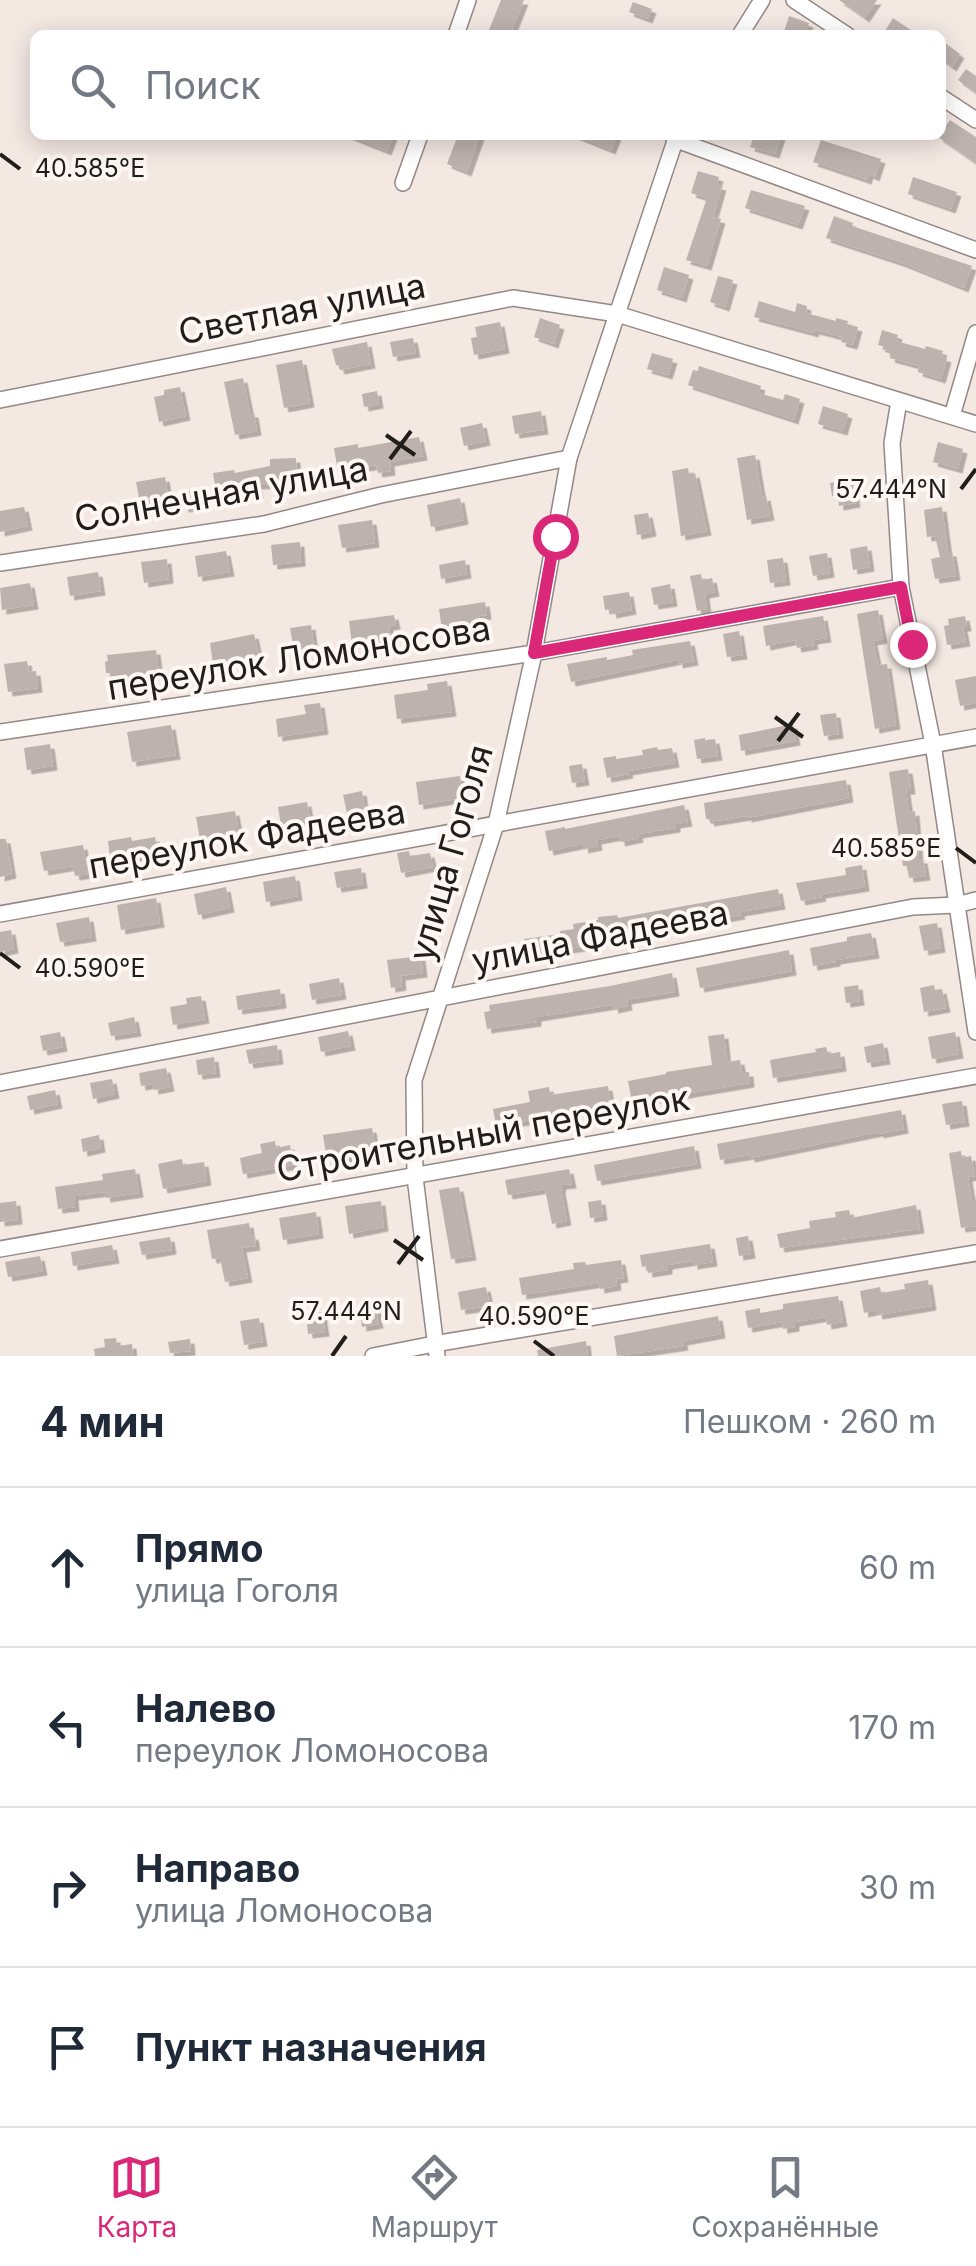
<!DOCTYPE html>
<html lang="ru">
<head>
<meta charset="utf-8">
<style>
	:root { --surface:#fff; --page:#f2f2f3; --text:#1f2937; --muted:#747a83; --line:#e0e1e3; --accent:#db2777 }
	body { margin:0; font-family:Inter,sans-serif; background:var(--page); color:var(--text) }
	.stop { position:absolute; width:30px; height:30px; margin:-22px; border:8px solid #db2777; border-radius:50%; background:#fff }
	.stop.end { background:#db2777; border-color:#fff; box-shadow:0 2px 10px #0008 }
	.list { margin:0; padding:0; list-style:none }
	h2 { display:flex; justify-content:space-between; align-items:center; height:130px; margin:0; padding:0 40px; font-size:42px }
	h2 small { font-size:32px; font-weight:400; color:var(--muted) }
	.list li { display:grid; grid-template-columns:65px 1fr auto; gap:30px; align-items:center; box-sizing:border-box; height:160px; padding:0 40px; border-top:2px solid var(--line) }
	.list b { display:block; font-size:38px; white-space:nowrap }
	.list p { margin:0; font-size:32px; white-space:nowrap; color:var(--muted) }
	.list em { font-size:32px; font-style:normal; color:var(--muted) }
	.icon { flex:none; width:55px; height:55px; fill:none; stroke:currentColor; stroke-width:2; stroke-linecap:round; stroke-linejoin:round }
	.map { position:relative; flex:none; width:976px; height:1356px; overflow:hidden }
	.search { position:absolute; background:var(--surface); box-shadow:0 5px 25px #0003; left:30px; right:30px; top:30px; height:110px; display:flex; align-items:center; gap:25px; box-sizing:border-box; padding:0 35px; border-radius:15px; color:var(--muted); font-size:38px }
	.sheet { height:770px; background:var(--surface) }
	nav { display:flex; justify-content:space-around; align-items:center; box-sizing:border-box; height:140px; border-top:2px solid var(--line); background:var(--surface); font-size:28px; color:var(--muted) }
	nav a { display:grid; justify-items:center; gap:5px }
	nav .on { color:var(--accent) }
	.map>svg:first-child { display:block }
	.building { fill:#bdb2ad; filter:url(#shadow) }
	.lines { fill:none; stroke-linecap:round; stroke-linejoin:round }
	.street-casing { stroke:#938884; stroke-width:18 }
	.street { stroke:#fff; stroke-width:15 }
	.route { stroke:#db2777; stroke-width:12 }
	.ticks { fill:none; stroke:#211d1b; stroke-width:4 }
	.labels { text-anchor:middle; stroke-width:8; stroke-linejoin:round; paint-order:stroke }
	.street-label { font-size:35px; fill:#211d1b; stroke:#fdf6f3 }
	.ticks-label { font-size:25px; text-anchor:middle; fill:#211d1b; stroke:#fdf6f3; stroke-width:8; stroke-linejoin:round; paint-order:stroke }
</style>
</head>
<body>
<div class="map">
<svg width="976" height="1356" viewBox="0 0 976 1356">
	<defs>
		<filter id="shadow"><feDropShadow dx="4.5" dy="4.5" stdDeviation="0" flood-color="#0004"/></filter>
	</defs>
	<rect width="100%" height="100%" fill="#f4e8e3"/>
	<g class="building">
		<path d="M 501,0 L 524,0 L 510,35 L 489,30 Z"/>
		<path d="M 839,0 L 877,0 L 865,18 Z"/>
		<path d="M 633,2 L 652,9 L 648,19 L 629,12 Z"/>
		<path d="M 789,16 L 809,23 L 806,33 L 800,31 L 798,35 L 783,35 Z"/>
		<path d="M 893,18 L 918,35 L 891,35 L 885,31 Z"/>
		<path d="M 941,40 L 960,54 L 952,67 L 941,59 Z"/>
		<path d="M 966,69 L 976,76 L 976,93 L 958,80 Z"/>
		<path d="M 950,120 L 976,137 L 976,163 L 938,137 Z"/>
		<path d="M 347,135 L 393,135 L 387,151 Z"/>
		<path d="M 458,135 L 480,135 L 467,172 L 447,164 Z"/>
		<path d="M 574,135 L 617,135 L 611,150 Z"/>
		<path d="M 754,135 L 781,135 L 775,154 L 750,147 Z"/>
		<path d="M 821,140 L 881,159 L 875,177 L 869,174 L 867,180 L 813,162 Z"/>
		<path d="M 698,171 L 719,177 L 717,185 L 722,186 L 713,217 L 721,219 L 707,266 L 686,260 L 707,198 L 691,193 Z"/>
		<path d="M 913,177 L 957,192 L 951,209 L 908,194 Z"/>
		<path d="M 751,190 L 805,206 L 798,225 L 745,208 Z"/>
		<path d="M 834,216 L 853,223 L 852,226 L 972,266 L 964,288 L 902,263 L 826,238 Z"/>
		<path d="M 664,267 L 689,275 L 682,298 L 657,290 Z"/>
		<path d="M 718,276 L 733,280 L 725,307 L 710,302 Z"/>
		<path d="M 759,301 L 795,312 L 797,303 L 807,306 L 806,313 L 836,321 L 836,318 L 848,321 L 847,324 L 858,327 L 853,345 L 841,342 L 842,337 L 815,330 L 814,333 L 754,317 Z"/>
		<path d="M 540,318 L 560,325 L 554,344 L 534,337 Z"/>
		<path d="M 500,322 L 505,349 L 474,355 L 471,338 L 477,337 L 475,327 Z"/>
		<path d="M 882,330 L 898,335 L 896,341 L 925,349 L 926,346 L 943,351 L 941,356 L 947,358 L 941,379 L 918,372 L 919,366 L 890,358 L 891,354 L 885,352 L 886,347 L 878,345 Z"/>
		<path d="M 413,338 L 416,353 L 393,357 L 390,342 Z"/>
		<path d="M 367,342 L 371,364 L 340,370 L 338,365 L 336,365 L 332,349 Z"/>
		<path d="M 652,353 L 673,359 L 668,375 L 647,369 Z"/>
		<path d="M 302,360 L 310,403 L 284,408 L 276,365 Z"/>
		<path d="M 699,366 L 761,386 L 759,393 L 783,400 L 785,394 L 800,399 L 794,420 L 688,385 L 693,370 L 698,371 Z"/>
		<path d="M 243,378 L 250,413 L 254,413 L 257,431 L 235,435 L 224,382 Z"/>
		<path d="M 180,387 L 186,416 L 159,422 L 154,397 L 164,395 L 164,390 Z"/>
		<path d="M 377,391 L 379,404 L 364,407 L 362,394 Z"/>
		<path d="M 823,406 L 848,414 L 843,431 L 818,424 Z"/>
		<path d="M 541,411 L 544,430 L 515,434 L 512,416 Z"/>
		<path d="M 482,423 L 486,441 L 464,446 L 460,428 Z"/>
		<path d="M 419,437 L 423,456 L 390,462 L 391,471 L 378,473 L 376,465 L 338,472 L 334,448 L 358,444 L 358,448 Z"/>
		<path d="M 938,442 L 963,449 L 958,469 L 933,462 Z"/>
		<path d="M 755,455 L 762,497 L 766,496 L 770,516 L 747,520 L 737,458 Z"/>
		<path d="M 296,458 L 297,483 L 257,485 L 259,494 L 248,496 L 246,486 L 216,491 L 213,473 L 234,470 L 235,473 L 270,466 L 270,459 Z"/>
		<path d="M 688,468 L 689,474 L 695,473 L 707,531 L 681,536 L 672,471 Z"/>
		<path d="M 165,477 L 169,500 L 144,505 L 143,498 L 139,498 L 136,482 Z"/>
		<path d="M 849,480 L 849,485 L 853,484 L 856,503 L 839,506 L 838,495 L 832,496 L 830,483 Z"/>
		<path d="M 203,488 L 205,505 L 184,508 L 182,492 Z"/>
		<path d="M 460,498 L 464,520 L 431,527 L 427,505 Z"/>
		<path d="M 24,507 L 28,526 L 0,532 L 0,511 Z"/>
		<path d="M 942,507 L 948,552 L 952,552 L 956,576 L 935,579 L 931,559 L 940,557 L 935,536 L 927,537 L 924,510 Z"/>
		<path d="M 648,513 L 652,532 L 637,535 L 634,515 Z"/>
		<path d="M 372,520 L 375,543 L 342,548 L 338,525 Z"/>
		<path d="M 300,542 L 301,562 L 273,565 L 271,545 Z"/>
		<path d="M 867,546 L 870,567 L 853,570 L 850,549 Z"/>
		<path d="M 226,551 L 230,572 L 198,577 L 195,556 Z"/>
		<path d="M 827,553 L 830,573 L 813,576 L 809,556 Z"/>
		<path d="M 783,558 L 786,581 L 770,583 L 767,560 Z"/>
		<path d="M 167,559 L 169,579 L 144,583 L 141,562 Z"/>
		<path d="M 465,560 L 467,574 L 441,579 L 439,565 Z"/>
		<path d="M 98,572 L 101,591 L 70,596 L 67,577 Z"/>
		<path d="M 701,574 L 702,580 L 712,578 L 715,592 L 705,594 L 707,609 L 697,611 L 690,576 Z"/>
		<path d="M 30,583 L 34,605 L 2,610 L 0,588 Z"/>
		<path d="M 670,584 L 673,602 L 654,605 L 651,588 Z"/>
		<path d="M 629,592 L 632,610 L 612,614 L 611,609 L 605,610 L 603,596 Z"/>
		<path d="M 485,602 L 487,615 L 479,616 L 480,624 L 442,630 L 439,609 Z"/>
		<path d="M 878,610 L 883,639 L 873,641 L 878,665 L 887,664 L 896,725 L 875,729 L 857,614 Z"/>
		<path d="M 394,615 L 396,625 L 389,626 L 391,639 L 352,644 L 349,621 Z"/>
		<path d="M 823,616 L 827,638 L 813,640 L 814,645 L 797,648 L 795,640 L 766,646 L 763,626 Z"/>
		<path d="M 965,616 L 967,627 L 963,627 L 966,642 L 947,645 L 944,626 L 949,625 L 948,619 Z"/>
		<path d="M 311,625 L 314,648 L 294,651 L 290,628 Z"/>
		<path d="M 739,631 L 743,655 L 727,657 L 723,634 Z"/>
		<path d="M 254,634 L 259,656 L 213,664 L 210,643 Z"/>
		<path d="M 690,641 L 694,661 L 678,664 L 678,660 L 571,682 L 567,664 L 607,657 L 607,660 L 633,655 L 632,650 Z"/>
		<path d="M 156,650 L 159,674 L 134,676 L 135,682 L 117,684 L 116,678 L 111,679 L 110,673 L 106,673 L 105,662 L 108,661 L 107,655 Z"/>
		<path d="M 27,661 L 29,672 L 36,671 L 38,688 L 8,692 L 4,664 Z"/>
		<path d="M 976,676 L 976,703 L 960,706 L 955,680 Z"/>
		<path d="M 447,681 L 452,712 L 397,719 L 394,695 L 428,690 L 427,684 Z"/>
		<path d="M 320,703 L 324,730 L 278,737 L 276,719 L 306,714 L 304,705 Z"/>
		<path d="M 836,713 L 839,734 L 824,736 L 820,715 Z"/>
		<path d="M 793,724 L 796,741 L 741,751 L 739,735 Z"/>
		<path d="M 171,725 L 176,755 L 132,762 L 127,732 Z"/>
		<path d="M 705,738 L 705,740 L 715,739 L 718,756 L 697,759 L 694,740 Z"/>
		<path d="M 50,744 L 53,766 L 27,770 L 24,748 Z"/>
		<path d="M 657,747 L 658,750 L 672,748 L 675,763 L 628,771 L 629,774 L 607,778 L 603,758 L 616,756 L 616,759 L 643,755 L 642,750 Z"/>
		<path d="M 582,764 L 585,781 L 572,783 L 569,766 Z"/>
		<path d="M 908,769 L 911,790 L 906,790 L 909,812 L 915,811 L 919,859 L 923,859 L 926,876 L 909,878 L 907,866 L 903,866 L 889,772 Z"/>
		<path d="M 460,776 L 463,798 L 419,805 L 416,782 Z"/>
		<path d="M 846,780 L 849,798 L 747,818 L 747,816 L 710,822 L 709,819 L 706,819 L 704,803 Z"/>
		<path d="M 362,791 L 365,809 L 347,813 L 343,795 Z"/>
		<path d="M 307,802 L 310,820 L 281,825 L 278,807 Z"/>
		<path d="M 684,805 L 688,822 L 676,824 L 676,828 L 638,834 L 639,838 L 621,842 L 619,836 L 597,840 L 598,846 L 584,849 L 583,844 L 549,851 L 545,831 L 565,827 L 565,829 Z"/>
		<path d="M 235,811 L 239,834 L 200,840 L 196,817 Z"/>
		<path d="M 131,837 L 132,841 L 155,837 L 158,853 L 135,857 L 135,853 L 110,857 L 108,841 Z"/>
		<path d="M 0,839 L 6,839 L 12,874 L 0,877 Z"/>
		<path d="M 83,845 L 88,874 L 75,876 L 73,866 L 44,871 L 40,852 Z"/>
		<path d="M 409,851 L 410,856 L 430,853 L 433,867 L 401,873 L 397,853 Z"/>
		<path d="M 862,865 L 865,887 L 821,894 L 822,897 L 801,901 L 796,883 L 846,875 L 845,868 Z"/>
		<path d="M 361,868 L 363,884 L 337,888 L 334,872 Z"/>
		<path d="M 295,876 L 298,896 L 266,902 L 263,882 Z"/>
		<path d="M 226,887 L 230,908 L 198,915 L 194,894 Z"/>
		<path d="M 778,889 L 781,905 L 740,912 L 741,915 L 618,937 L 618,939 L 582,945 L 582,947 L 526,955 L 524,939 L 560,934 L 560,931 L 574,929 L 573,924 L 598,920 L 598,917 L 617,915 L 618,918 Z"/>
		<path d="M 156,898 L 160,923 L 121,930 L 117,905 Z"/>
		<path d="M 89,917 L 92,937 L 60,942 L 56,923 Z"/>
		<path d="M 937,923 L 941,948 L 924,951 L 919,926 Z"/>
		<path d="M 11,930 L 14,949 L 0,952 L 0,932 Z"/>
		<path d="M 871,933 L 875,954 L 836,960 L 836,962 L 813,966 L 810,948 L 847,941 L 847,937 Z"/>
		<path d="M 789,950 L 792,971 L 700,988 L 696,968 Z"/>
		<path d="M 421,956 L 423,973 L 401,976 L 402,986 L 391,988 L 387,960 Z"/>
		<path d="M 672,973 L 675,992 L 627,1000 L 628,1006 L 614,1009 L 613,1005 L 537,1017 L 537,1022 L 487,1029 L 484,1012 L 490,1011 L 489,1005 L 610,986 Z"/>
		<path d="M 339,978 L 342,995 L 312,1000 L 309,984 Z"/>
		<path d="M 858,985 L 860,1001 L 846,1003 L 844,987 Z"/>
		<path d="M 934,985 L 935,990 L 942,989 L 946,1008 L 924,1012 L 920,988 Z"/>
		<path d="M 280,989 L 282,1004 L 238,1010 L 236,996 Z"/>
		<path d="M 201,996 L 205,1019 L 173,1025 L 170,1007 L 187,1004 L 186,998 Z"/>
		<path d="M 134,1017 L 137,1032 L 111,1036 L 108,1023 Z"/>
		<path d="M 348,1031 L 351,1046 L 321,1052 L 318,1037 Z"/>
		<path d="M 60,1032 L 63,1047 L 43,1051 L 40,1036 Z"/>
		<path d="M 955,1032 L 959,1054 L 932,1059 L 928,1037 Z"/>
		<path d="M 724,1034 L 727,1062 L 740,1060 L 742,1072 L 749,1072 L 750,1083 L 632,1103 L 628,1081 L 666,1074 L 666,1072 L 712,1065 L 708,1036 Z"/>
		<path d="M 883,1043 L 886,1060 L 867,1063 L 864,1047 Z"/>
		<path d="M 277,1045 L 279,1060 L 249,1064 L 246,1050 Z"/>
		<path d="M 826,1047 L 828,1054 L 840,1052 L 842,1067 L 773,1078 L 770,1060 L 816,1052 L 815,1049 Z"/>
		<path d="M 214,1057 L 216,1073 L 198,1075 L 196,1060 Z"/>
		<path d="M 166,1068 L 170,1087 L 154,1090 L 153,1084 L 141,1086 L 139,1073 Z"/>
		<path d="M 112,1079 L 115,1094 L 93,1099 L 90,1083 Z"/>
		<path d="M 608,1086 L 611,1106 L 496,1126 L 493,1109 L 530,1102 L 528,1091 L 549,1087 L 550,1095 Z"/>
		<path d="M 55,1090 L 58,1104 L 30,1110 L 27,1096 Z"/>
		<path d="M 962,1101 L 965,1122 L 946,1125 L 942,1104 Z"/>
		<path d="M 901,1110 L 904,1129 L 879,1134 L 879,1132 L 750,1158 L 750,1155 L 720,1160 L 717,1144 Z"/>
		<path d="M 372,1128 L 376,1153 L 327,1161 L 323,1135 Z"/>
		<path d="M 99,1135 L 101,1148 L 83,1152 L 81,1139 Z"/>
		<path d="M 275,1141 L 276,1148 L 290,1145 L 293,1165 L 243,1174 L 240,1158 L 262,1153 L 260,1144 Z"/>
		<path d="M 694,1146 L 697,1164 L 597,1181 L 594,1165 Z"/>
		<path d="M 961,1151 L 962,1158 L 971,1156 L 975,1176 L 968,1177 L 972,1201 L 976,1201 L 976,1226 L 961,1228 L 949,1153 Z"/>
		<path d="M 182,1159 L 183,1165 L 204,1162 L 207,1181 L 163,1189 L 158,1164 Z"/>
		<path d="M 135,1169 L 139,1193 L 106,1198 L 105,1192 L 74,1196 L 75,1207 L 58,1209 L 55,1187 L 103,1180 L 102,1174 Z"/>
		<path d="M 569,1169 L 572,1184 L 562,1185 L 561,1189 L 567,1221 L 552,1224 L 545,1189 L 508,1195 L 505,1180 Z"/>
		<path d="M 459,1187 L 472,1256 L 451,1259 L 439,1190 Z"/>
		<path d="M 601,1200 L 603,1216 L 590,1218 L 588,1202 Z"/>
		<path d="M 16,1201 L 18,1220 L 0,1222 L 0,1203 Z"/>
		<path d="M 381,1201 L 384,1227 L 349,1234 L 345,1206 Z"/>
		<path d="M 916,1205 L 920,1229 L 780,1248 L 777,1234 L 810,1228 L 809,1221 L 836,1217 L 835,1212 L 849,1210 L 851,1218 Z"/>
		<path d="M 316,1212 L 319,1234 L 283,1240 L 279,1218 Z"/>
		<path d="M 249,1223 L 251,1236 L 254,1235 L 256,1246 L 242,1248 L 248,1278 L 225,1282 L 220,1258 L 212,1259 L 207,1230 Z"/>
		<path d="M 748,1236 L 751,1254 L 739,1256 L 736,1238 Z"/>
		<path d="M 170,1237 L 172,1250 L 142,1255 L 139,1242 Z"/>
		<path d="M 710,1244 L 713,1262 L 693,1265 L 693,1261 L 668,1265 L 668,1270 L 648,1273 L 647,1266 L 642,1267 L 640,1255 Z"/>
		<path d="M 112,1245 L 115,1259 L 73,1266 L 71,1252 Z"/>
		<path d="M 40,1256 L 43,1271 L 8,1277 L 5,1262 Z"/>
		<path d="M 621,1260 L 624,1278 L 616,1279 L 617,1286 L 600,1289 L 599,1283 L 522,1295 L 519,1278 L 574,1269 L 573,1263 L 585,1262 L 586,1265 Z"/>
		<path d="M 928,1280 L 932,1306 L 878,1315 L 877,1310 L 864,1313 L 860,1291 L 880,1287 L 881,1293 L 905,1289 L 904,1284 Z"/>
		<path d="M 486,1287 L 490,1306 L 461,1310 L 458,1292 Z"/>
		<path d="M 838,1296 L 843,1322 L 827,1325 L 826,1317 L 795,1322 L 795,1327 L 783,1329 L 782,1322 L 748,1328 L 745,1311 L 760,1308 L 760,1313 L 783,1309 L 783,1304 Z"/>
		<path d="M 382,1302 L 384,1313 L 377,1314 L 379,1324 L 362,1327 L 359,1305 Z"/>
		<path d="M 322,1312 L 325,1332 L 308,1334 L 306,1314 Z"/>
		<path d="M 718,1316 L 721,1334 L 683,1341 L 684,1346 L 617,1356 L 614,1336 Z"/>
		<path d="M 259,1318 L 263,1342 L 244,1345 L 240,1321 Z"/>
		<path d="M 116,1338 L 117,1346 L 132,1344 L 133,1356 L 95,1356 L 94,1349 L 105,1347 L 104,1339 Z"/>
		<path d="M 190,1339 L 191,1351 L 170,1353 L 168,1342 Z"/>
		<path d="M 586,1341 L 588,1356 L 538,1356 L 537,1350 Z"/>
	</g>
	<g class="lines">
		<defs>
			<g id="street">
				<path d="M 794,0 L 847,35"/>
				<path d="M 456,35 L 468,0"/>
				<path d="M 740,35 L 762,0"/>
				<path d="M 941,97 L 976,120"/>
				<path d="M 674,139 L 976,250"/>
				<path d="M 403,183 L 420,135"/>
				<path d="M 0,400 L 513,298 L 617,314 L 976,424"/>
				<path d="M 899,401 L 892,443 L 901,587 L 933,744 L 976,1032"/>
				<path d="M 952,416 L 976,333"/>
				<path d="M 0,563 L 264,524 L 381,495 L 569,458"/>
				<path d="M 0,732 L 534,653 L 901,587"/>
				<path d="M 0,914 L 976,737"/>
				<path d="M 0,1083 L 913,907 L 956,905 L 976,900"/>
				<path d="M 0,1249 L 976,1076"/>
				<path d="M 373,1356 L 434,1344 L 976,1253"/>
				<path d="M 437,1356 L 415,1177 L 414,1080 L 496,824 L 534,653 L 569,458 L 677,135"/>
			</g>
		</defs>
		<use href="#street" class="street-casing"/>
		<use href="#street" class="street"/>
	</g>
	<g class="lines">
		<path class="route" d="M 555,536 L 534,653 L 901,587 L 912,644"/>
	</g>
	<path class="ticks" d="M 0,154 L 20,169M 386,435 L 415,455M 390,459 L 411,431M 961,489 L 976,469M 775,717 L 803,737M 778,741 L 799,713M 956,848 L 976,863M 0,953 L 20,968M 394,1240 L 423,1260M 398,1264 L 419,1236M 534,1341 L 554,1356M 332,1356 L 346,1336"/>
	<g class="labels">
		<g class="street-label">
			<text transform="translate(302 309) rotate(-11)" y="12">Светлая улица</text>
			<text transform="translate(221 494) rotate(-10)" y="12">Солнечная улица</text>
			<text transform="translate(299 658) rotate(-9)" y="12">переулок Ломоносова</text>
			<text transform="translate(247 839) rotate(-10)" y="12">переулок Фадеева</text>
			<text transform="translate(451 853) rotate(-74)" y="12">улица Гоголя</text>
			<text transform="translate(600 937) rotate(-11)" y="12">улица Фадеева</text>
			<text transform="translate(483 1134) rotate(-10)" y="12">Строительный переулок</text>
		</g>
	</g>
	<g class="ticks-label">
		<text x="90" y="177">40.585°E</text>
		<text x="891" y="498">57.444°N</text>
		<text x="886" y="857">40.585°E</text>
		<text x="90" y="977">40.590°E</text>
		<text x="346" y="1320">57.444°N</text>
		<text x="534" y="1325">40.590°E</text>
	</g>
</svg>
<div class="stop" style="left:555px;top:536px"></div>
<div class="stop end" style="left:912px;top:644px"></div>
<div class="search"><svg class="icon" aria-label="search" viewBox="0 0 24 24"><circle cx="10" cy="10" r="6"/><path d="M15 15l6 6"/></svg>Поиск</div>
</div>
<section class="sheet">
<h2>4 мин<small>Пешком · 260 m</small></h2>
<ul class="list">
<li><svg class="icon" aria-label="ahead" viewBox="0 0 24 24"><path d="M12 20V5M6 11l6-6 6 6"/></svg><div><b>Прямо</b><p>улица Гоголя</p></div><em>60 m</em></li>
<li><svg class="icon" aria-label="left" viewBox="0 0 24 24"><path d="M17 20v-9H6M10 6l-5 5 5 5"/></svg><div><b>Налево</b><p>переулок Ломоносова</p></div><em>170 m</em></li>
<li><svg class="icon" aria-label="right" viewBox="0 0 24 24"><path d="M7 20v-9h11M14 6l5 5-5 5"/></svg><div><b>Направо</b><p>улица Ломоносова</p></div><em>30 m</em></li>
<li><svg class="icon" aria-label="arrive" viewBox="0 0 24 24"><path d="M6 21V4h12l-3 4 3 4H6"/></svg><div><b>Пункт назначения</b></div></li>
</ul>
</section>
<nav>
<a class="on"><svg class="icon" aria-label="map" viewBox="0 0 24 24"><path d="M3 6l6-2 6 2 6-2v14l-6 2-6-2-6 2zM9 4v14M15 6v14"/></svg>Карта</a>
<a><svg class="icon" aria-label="directions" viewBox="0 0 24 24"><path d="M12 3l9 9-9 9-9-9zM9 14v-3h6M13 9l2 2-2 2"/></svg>Маршрут</a>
<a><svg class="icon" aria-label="saved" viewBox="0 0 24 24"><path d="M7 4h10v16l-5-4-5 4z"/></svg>Сохранённые</a>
</nav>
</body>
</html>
